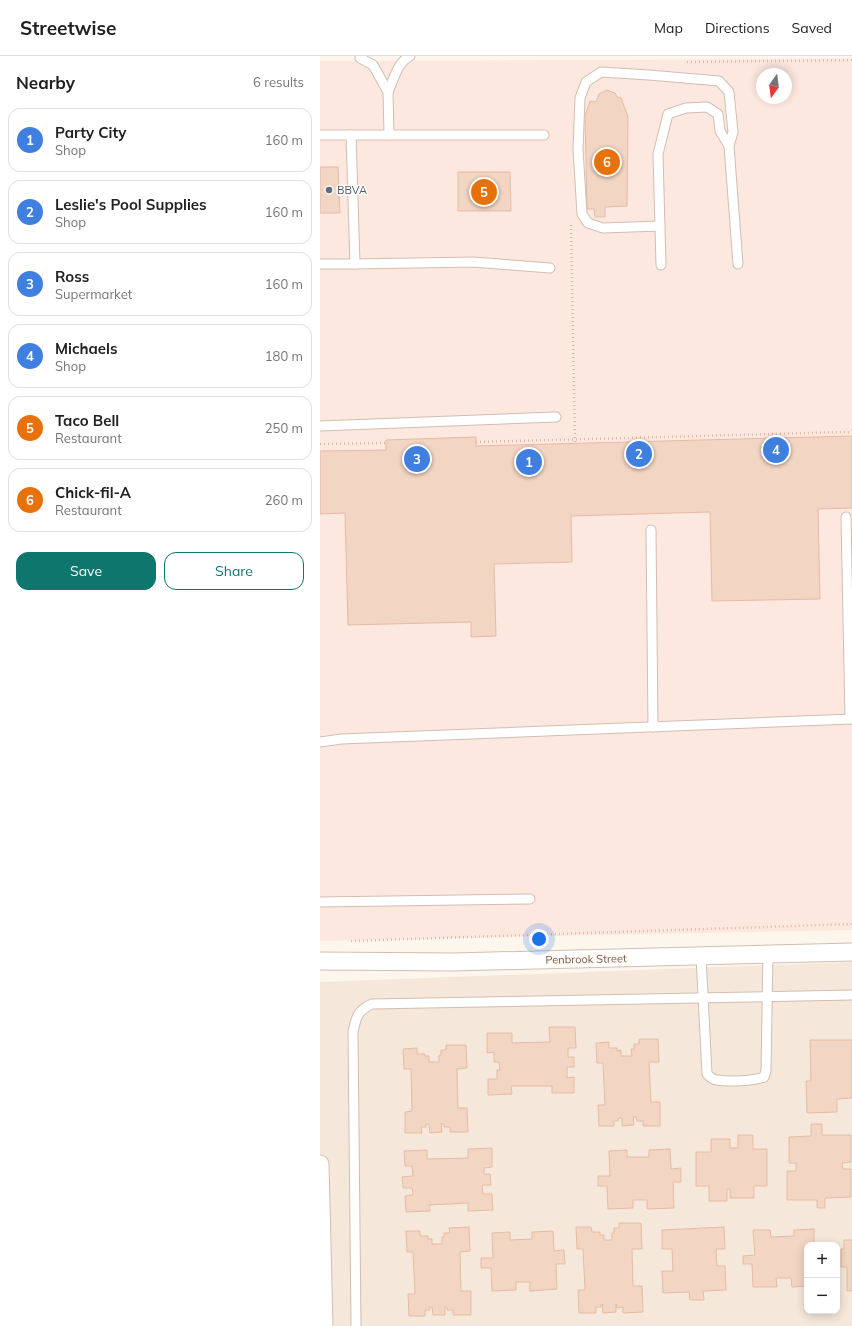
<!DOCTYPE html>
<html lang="en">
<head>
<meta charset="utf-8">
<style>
	:root { --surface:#fff; --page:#f6f6f6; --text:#202124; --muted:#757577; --line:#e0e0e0; --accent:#0f766e }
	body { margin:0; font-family:Mulish,sans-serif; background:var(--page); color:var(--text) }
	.controls { position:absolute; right:12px; bottom:12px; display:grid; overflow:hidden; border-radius:8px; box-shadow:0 2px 10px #0003 }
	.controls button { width:36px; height:36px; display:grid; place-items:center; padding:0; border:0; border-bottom:1px solid var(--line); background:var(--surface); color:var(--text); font:20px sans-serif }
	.compass { position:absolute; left:436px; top:12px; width:36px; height:36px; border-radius:50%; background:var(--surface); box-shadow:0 2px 10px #0003; rotate:194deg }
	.you { position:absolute; left:219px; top:883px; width:14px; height:14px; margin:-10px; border:3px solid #fff; border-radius:50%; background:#1a73e8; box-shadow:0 0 0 6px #1a73e833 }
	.badge { display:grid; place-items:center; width:26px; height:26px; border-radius:50%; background:var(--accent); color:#fff; font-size:13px; font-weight:700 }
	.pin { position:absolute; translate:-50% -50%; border:2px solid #fff; box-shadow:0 1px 4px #0006 }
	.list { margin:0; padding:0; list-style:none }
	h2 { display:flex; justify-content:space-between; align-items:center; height:52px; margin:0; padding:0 16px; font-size:17px }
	h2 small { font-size:13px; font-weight:400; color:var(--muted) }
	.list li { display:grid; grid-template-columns:26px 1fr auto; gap:12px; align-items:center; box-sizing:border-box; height:64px; margin:0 8px 8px; padding:0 8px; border:1px solid var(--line); border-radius:12px }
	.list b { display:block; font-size:15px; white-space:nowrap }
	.list p { margin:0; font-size:13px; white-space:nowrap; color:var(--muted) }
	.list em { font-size:13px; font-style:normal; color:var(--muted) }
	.actions { display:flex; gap:8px; padding:12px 16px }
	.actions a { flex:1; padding:9px 0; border:1px solid var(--accent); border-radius:12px; text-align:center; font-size:14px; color:var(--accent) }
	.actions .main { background:var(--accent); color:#fff }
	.map { position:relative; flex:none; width:532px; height:1270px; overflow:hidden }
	header { display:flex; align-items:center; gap:24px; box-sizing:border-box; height:56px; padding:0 20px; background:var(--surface); border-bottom:1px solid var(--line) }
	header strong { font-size:19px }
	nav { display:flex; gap:22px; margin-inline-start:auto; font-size:14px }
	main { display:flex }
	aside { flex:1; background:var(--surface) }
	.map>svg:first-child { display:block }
	.residential { fill:#f5e8da; fill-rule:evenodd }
	.commercial { fill:#fde8e0; fill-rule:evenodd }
	.building { fill:#f3d5c3; stroke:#e6bba3 }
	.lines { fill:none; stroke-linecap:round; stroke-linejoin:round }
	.lane-casing { stroke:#d1beb0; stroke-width:11 }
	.street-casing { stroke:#d1beb0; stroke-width:19 }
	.path { stroke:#d9b8a5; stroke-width:2.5; stroke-dasharray:1 3; stroke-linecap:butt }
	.lane { stroke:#fff; stroke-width:9 }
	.street { stroke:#fff; stroke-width:17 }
	.service-dot { fill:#5c6f8a; stroke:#fffaf3; stroke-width:1.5 }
	.labels { text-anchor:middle; stroke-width:3; stroke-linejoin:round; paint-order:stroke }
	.service-label { font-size:11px; fill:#4e5e75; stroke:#fffaf3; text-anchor:start }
	.street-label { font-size:11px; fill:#7a5c4d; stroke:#fffaf3 }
</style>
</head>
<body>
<header>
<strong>Streetwise</strong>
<nav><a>Map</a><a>Directions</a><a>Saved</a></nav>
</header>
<main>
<aside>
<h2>Nearby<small>6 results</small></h2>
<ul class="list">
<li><span class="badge" style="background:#3f7fe0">1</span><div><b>Party City</b><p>Shop</p></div><em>160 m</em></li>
<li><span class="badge" style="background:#3f7fe0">2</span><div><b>Leslie's Pool Supplies</b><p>Shop</p></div><em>160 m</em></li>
<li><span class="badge" style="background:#3f7fe0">3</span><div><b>Ross</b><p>Supermarket</p></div><em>160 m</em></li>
<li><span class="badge" style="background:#3f7fe0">4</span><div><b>Michaels</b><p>Shop</p></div><em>180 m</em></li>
<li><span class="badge" style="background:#e8710a">5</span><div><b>Taco Bell</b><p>Restaurant</p></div><em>250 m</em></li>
<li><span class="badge" style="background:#e8710a">6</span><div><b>Chick-fil-A</b><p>Restaurant</p></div><em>260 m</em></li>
</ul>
<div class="actions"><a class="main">Save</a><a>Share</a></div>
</aside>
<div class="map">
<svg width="532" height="1270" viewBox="0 0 532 1270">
	<rect width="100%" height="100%" fill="#fdf6ec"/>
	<path class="residential" d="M 532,906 L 532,1270 L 0,1270 L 0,926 ZM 487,1189 L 517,1189 L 517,1255 L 487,1255 Z"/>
	<path class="commercial" d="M 532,3 L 532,874 L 0,885 L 0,5 ZM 442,18 L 466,18 L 466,42 L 442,42 Z"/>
	<g class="building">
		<path d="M 287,34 L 295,37 L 297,41 L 301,42 L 308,61 L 307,150 L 285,151 L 285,161 L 275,161 L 274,153 L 267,153 L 265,60 L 270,45 L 276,46 L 279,38 Z"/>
		<path d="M 0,111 L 18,111 L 20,157 L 0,157 Z"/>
		<path d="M 138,116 L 190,116 L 191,155 L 138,155 Z"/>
		<path d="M 532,380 L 532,452 L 498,453 L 500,543 L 392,545 L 390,456 L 251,460 L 252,506 L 174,508 L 176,580 L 151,581 L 151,566 L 28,569 L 25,457 L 0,458 L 0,395 L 66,394 L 66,384 L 156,381 L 156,390 Z"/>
		<path d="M 229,971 L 255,971 L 256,992 L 248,992 L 248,1001 L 254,1001 L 254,1011 L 247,1011 L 247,1022 L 254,1021 L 254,1037 L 232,1037 L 232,1030 L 191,1030 L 192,1038 L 168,1039 L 168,1023 L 177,1023 L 177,1014 L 180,1014 L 179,1006 L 174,1006 L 174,996 L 167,997 L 167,977 L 192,977 L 192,987 L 230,986 Z"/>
		<path d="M 319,983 L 338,983 L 339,1006 L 329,1006 L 331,1046 L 340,1046 L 340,1070 L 323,1070 L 323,1065 L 317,1065 L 316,1061 L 313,1061 L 314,1069 L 302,1070 L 302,1062 L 299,1062 L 298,1065 L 294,1065 L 294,1070 L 279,1070 L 278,1049 L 285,1049 L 283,1007 L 277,1007 L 276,987 L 289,986 L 289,992 L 297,992 L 297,995 L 301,994 L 301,1000 L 312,1000 L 311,993 L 314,993 L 314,988 L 319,988 Z"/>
		<path d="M 490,984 L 532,984 L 532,1042 L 517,1043 L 517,1056 L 487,1057 L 486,1025 L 491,1025 Z"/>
		<path d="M 126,989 L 146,989 L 147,1012 L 137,1013 L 138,1052 L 147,1052 L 148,1076 L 130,1076 L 130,1071 L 124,1071 L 124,1068 L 121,1068 L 122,1076 L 110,1077 L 109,1068 L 106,1068 L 106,1071 L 101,1071 L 102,1077 L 85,1077 L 85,1056 L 92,1055 L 91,1013 L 84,1013 L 83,993 L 97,992 L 97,998 L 105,998 L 105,1000 L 109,1000 L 109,1006 L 119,1006 L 119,999 L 121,999 L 121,994 L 126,994 Z"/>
		<path d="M 491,1068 L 502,1068 L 502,1079 L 531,1079 L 531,1106 L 522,1107 L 523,1113 L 531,1113 L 531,1141 L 505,1142 L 505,1152 L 497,1152 L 497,1144 L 467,1144 L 467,1115 L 476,1115 L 476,1107 L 469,1107 L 469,1081 L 491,1080 Z"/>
		<path d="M 418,1079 L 433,1079 L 433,1093 L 447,1093 L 447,1130 L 434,1130 L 434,1142 L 410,1142 L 410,1133 L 407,1133 L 407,1145 L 389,1145 L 389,1130 L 376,1130 L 376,1096 L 391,1096 L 391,1083 L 410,1083 L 410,1092 L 418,1092 Z"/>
		<path d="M 172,1092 L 172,1111 L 164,1112 L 164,1118 L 170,1118 L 171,1129 L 162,1129 L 163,1138 L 172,1138 L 173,1154 L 148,1155 L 148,1147 L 109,1149 L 110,1155 L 86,1156 L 85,1140 L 93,1139 L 92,1132 L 83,1132 L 82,1121 L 93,1120 L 92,1110 L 85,1110 L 84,1095 L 107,1094 L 107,1103 L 148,1102 L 148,1093 Z"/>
		<path d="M 350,1093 L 351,1113 L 361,1112 L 361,1126 L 353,1126 L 354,1152 L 327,1153 L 327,1144 L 313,1144 L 313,1152 L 288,1153 L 287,1130 L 278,1130 L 278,1120 L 290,1120 L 289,1095 L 307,1094 L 307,1101 L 329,1101 L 329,1094 Z"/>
		<path d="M 299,1167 L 321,1167 L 322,1193 L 312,1193 L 313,1230 L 322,1230 L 323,1256 L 303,1257 L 303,1251 L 297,1252 L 296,1248 L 296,1256 L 283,1257 L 282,1248 L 281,1248 L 281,1251 L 276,1251 L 276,1257 L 259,1257 L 258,1234 L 265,1234 L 263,1193 L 257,1193 L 256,1171 L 271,1171 L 272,1176 L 280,1176 L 280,1179 L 284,1179 L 284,1184 L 292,1184 L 292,1177 L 294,1177 L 294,1172 L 299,1172 Z"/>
		<path d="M 149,1171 L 150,1195 L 140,1196 L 141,1235 L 151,1235 L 151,1259 L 133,1259 L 133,1254 L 127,1254 L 127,1251 L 125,1251 L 125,1259 L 113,1259 L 112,1251 L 109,1251 L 110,1254 L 105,1254 L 105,1260 L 89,1260 L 88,1238 L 95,1238 L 93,1196 L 87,1196 L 86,1175 L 100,1175 L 100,1180 L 108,1180 L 108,1183 L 112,1183 L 112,1188 L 122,1188 L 122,1181 L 124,1181 L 124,1177 L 130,1177 L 129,1172 Z"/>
		<path d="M 404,1171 L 405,1193 L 396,1193 L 397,1210 L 405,1210 L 406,1234 L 383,1235 L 384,1244 L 370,1244 L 369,1236 L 343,1237 L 342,1215 L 353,1215 L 352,1193 L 342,1193 L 342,1174 Z"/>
		<path d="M 494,1173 L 494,1189 L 487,1189 L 487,1230 L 472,1231 L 471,1222 L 456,1222 L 457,1231 L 433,1231 L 432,1208 L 423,1208 L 423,1200 L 435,1199 L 433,1174 L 450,1174 L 451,1181 L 474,1180 L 474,1174 Z"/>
		<path d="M 233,1175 L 234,1195 L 244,1194 L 245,1208 L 236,1208 L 237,1233 L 210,1235 L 210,1226 L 196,1226 L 196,1234 L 172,1235 L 171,1212 L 161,1212 L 161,1202 L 173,1202 L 172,1177 L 190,1176 L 190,1184 L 212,1183 L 212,1176 Z"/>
		<path d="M 524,1184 L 532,1184 L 532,1235 L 527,1235 L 527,1211 L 521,1211 L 521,1193 L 524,1193 Z"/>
	</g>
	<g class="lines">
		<defs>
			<g id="lane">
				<path d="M 40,0 L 40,2 L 53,9 L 68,36 L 69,79"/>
				<path d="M 68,36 C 74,23 77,7 90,0"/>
				<path d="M 0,79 L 224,79"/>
				<path d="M 340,170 L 283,172 L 268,167 L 262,158 L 258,93 L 260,42 L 266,26 L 281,16 L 329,19 L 399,25 L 409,36 L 413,76 L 409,90 L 418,208"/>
				<path d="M 0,208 L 35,208 L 31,79"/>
				<path d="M 35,208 L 153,206 L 230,212"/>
				<path d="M 341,209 L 338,98 L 348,58 L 366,52 L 387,51 L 398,58 L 400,75 L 409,90"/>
				<path d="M 0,370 L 236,361"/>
				<path d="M 526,461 L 530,663"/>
				<path d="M 331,474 L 333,671"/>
				<path d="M 0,686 L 21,683 L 532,663"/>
				<path d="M 0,846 L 210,843"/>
				<path d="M 381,900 L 387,1018 C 390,1021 393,1024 397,1024 C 408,1026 434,1025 444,1021 L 446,1015 L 448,898"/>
				<path d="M 36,1270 L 33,976 C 36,961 38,954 52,948 L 532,939"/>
			</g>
			<g id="street">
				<path d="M 0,905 L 134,906 L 532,896"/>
				<path d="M 0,1108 L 4,1270"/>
			</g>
		</defs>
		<use href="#lane" class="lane-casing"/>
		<use href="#street" class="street-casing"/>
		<g class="path">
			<path d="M 367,6 L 532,4"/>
			<path d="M 251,169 L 255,387"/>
			<path d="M 156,386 L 528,376 L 532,374"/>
			<path d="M 0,388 L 66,387"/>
			<path d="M 31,885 L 532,868"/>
		</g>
		<use href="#lane" class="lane"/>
		<use href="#street" class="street"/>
	</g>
	<circle class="service-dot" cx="9" cy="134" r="4"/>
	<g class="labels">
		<g class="service-label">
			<text x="17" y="138">BBVA</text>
		</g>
		<g class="street-label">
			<text transform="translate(266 903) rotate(-1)" y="4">Penbrook Street</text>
		</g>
	</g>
</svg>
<div class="controls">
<button>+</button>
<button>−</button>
</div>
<svg class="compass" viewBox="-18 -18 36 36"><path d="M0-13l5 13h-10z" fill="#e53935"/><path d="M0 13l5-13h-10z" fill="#757577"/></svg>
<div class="you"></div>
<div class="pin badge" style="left:209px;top:406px;background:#3f7fe0">1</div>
<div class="pin badge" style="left:319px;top:398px;background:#3f7fe0">2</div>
<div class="pin badge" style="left:97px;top:403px;background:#3f7fe0">3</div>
<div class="pin badge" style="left:456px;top:394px;background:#3f7fe0">4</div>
<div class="pin badge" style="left:164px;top:136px;background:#e8710a">5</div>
<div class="pin badge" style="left:287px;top:106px;background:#e8710a">6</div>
</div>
</main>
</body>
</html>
